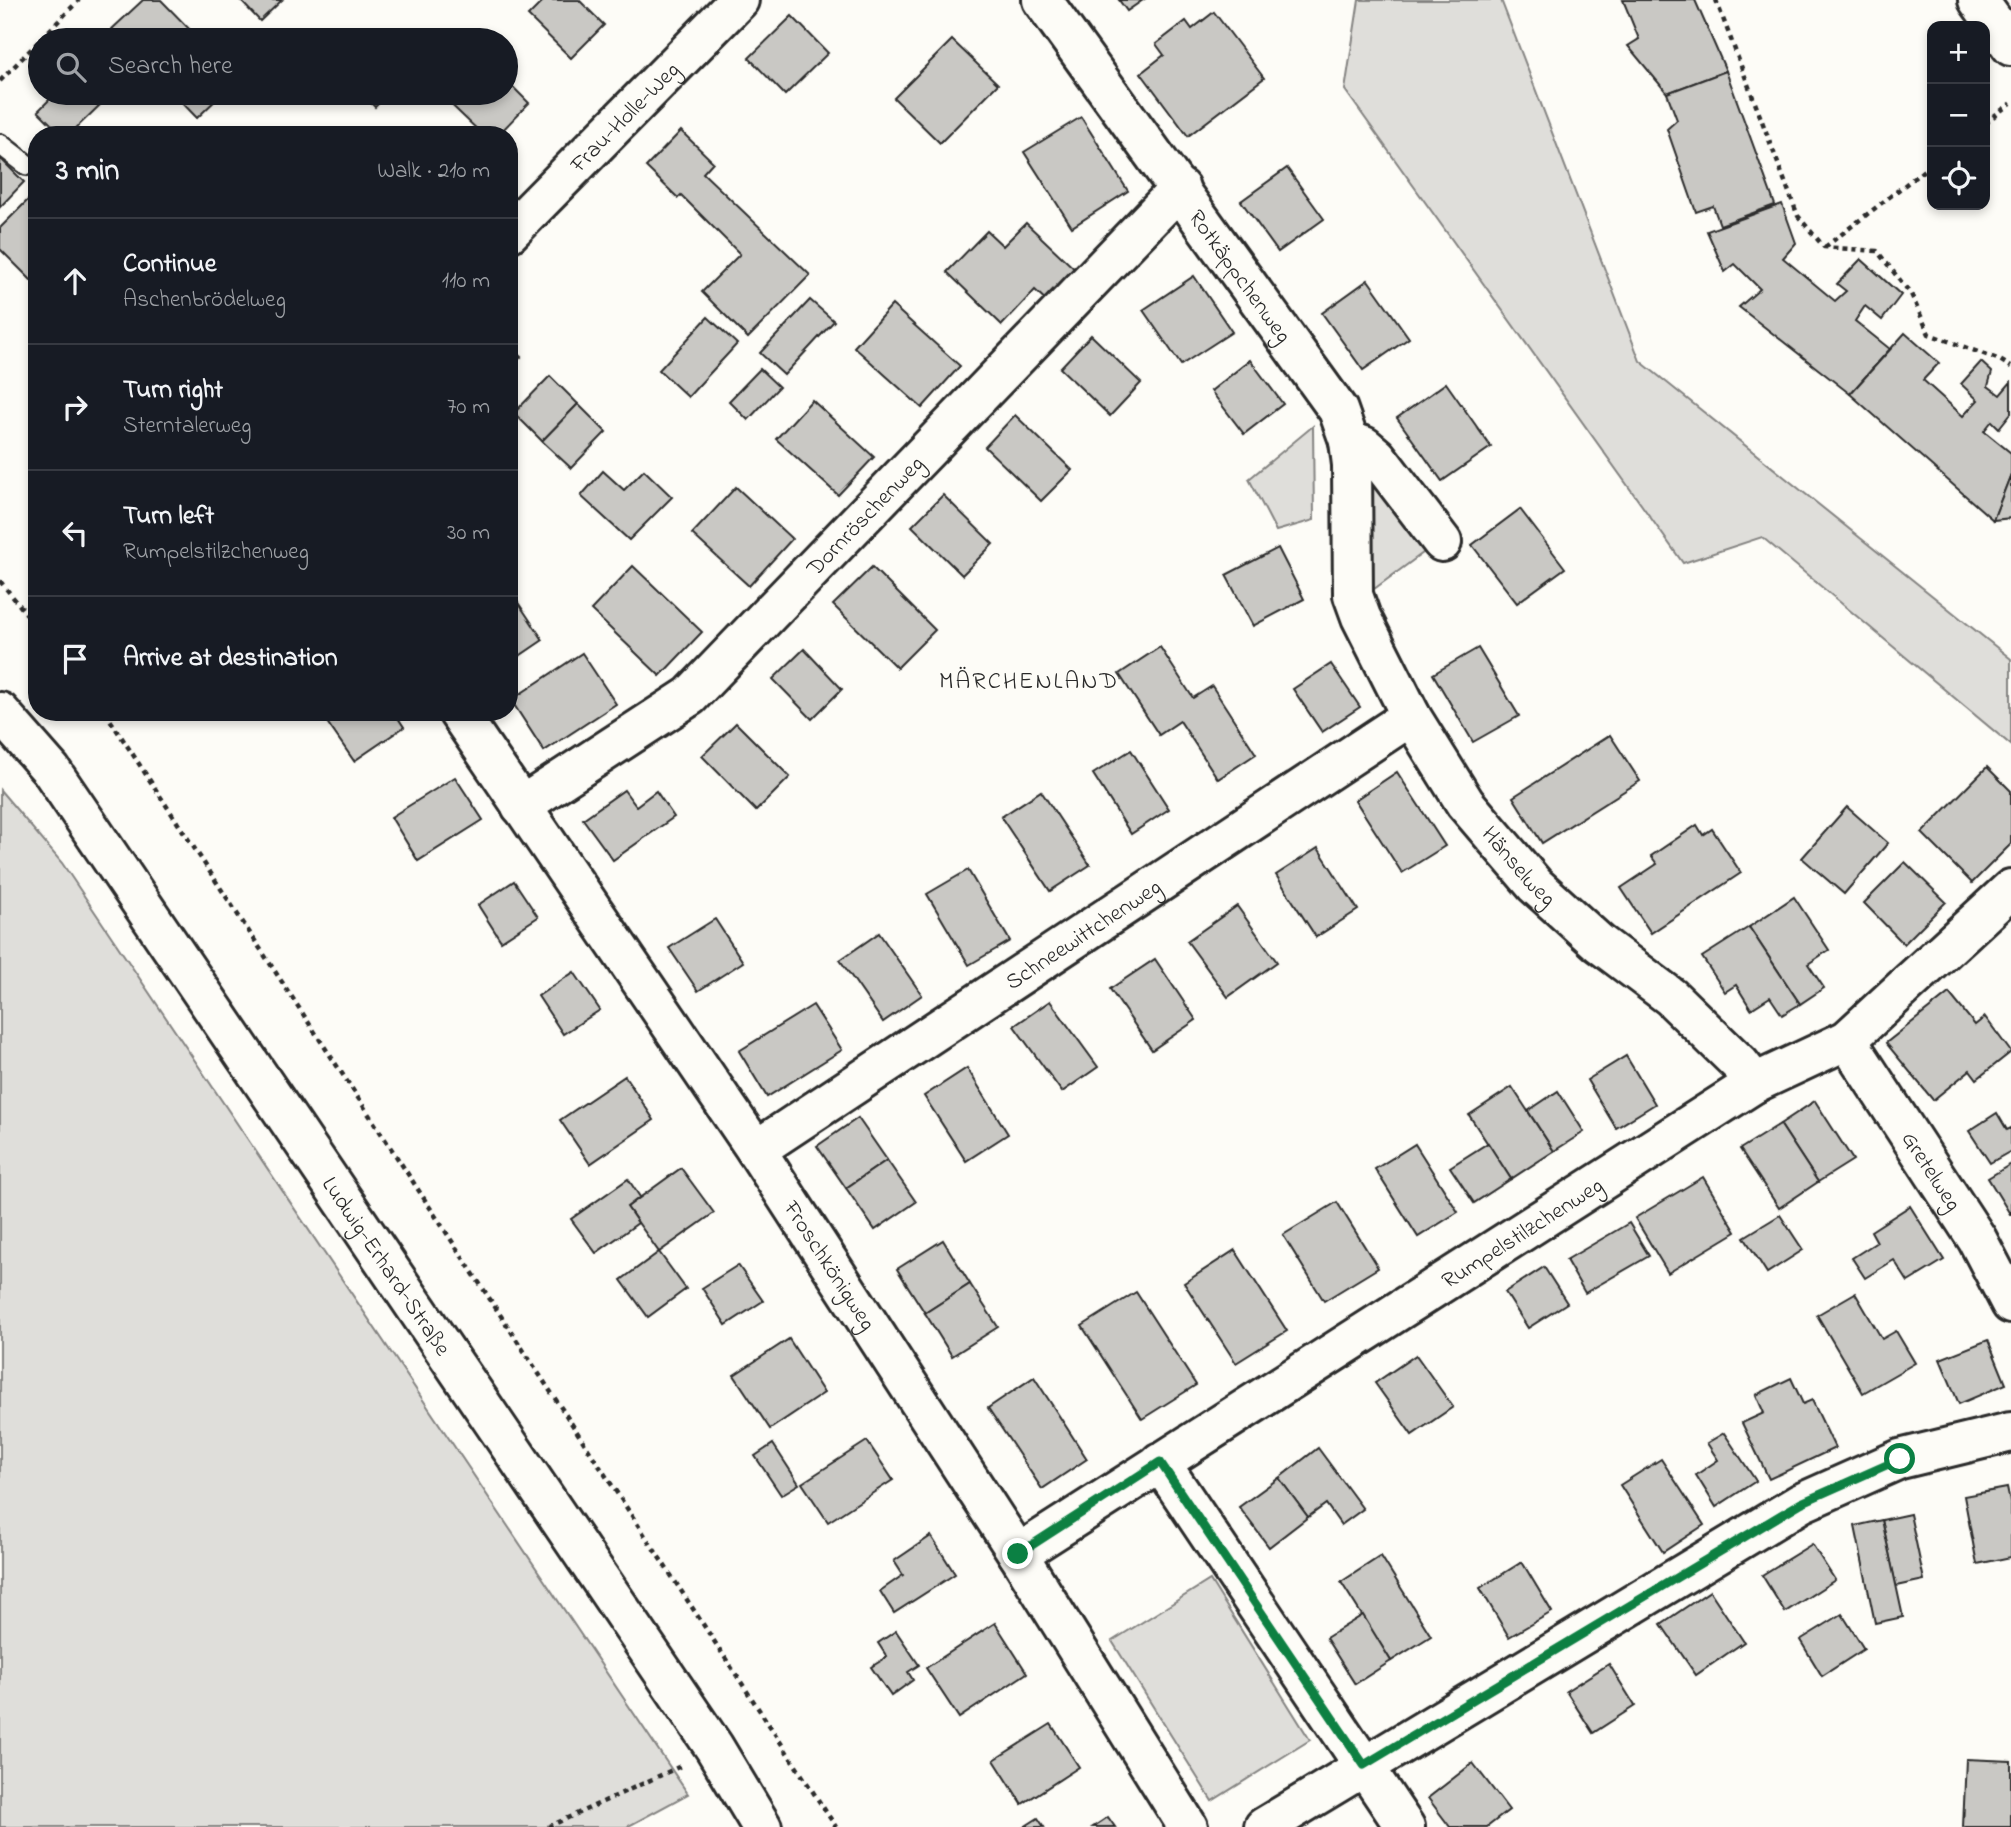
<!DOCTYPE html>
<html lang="en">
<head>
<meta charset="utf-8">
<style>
	:root { --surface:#171b24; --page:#20242c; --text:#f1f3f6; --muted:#9ea1a6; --line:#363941 }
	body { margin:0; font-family:"Indie Flower",sans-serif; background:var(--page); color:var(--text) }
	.controls { position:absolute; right:21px; top:21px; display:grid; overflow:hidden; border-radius:14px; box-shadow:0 4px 10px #0003 }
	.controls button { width:63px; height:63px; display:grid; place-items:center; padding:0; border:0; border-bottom:2px solid var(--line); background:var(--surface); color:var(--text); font:35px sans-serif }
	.stop { position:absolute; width:21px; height:21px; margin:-16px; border:5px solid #0b8043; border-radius:50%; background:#fff }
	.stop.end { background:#0b8043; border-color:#fff; box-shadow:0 2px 7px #0008 }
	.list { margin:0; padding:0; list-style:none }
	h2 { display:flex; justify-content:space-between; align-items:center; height:91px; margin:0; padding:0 28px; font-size:30px }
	h2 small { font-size:23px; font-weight:400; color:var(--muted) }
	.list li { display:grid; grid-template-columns:46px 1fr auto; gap:21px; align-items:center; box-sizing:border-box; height:126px; padding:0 28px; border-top:2px solid var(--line) }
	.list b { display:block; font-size:26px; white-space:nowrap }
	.list p { margin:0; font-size:23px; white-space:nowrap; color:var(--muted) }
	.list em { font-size:23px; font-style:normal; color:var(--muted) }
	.icon { flex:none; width:38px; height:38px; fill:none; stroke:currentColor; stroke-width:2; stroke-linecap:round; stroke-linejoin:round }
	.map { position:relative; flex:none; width:2011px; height:1827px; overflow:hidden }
	.search { position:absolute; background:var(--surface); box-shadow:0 4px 10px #0003; left:28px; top:28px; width:490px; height:77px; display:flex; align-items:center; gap:18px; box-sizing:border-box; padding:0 24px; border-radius:38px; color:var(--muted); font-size:26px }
	.panel { position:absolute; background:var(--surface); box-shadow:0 4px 10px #0003; left:28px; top:126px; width:490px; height:595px; border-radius:28px }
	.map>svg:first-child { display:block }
	.green { fill:#dfdeda; stroke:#858482; stroke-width:2 }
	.building { fill:#c9c8c4; stroke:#2b2b2b; stroke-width:2 }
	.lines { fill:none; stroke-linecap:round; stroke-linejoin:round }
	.lane-casing { stroke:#2b2b2b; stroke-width:24 }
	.street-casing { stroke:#2b2b2b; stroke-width:44 }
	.secondary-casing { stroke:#2b2b2b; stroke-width:44 }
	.path { stroke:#2b2b2b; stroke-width:4.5; stroke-dasharray:5 5; stroke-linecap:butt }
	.lane { stroke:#fdfcf7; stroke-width:19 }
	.street { stroke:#fdfcf7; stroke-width:38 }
	.secondary { stroke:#fdfcf7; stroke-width:38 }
	.route { stroke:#0b8043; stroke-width:9 }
	.labels { text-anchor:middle; stroke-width:6; stroke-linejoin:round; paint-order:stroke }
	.street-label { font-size:23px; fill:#2b2b2b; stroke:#fdfcf7 }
	.neighbourhood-label { font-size:24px; letter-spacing:2px; fill:#2b2b2b; stroke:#fdfcf7 }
</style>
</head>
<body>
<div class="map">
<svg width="2011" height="1827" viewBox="0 0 2011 1827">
	<rect width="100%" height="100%" fill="#fdfcf7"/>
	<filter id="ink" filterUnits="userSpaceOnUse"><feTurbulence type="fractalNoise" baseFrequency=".0143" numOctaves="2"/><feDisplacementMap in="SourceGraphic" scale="14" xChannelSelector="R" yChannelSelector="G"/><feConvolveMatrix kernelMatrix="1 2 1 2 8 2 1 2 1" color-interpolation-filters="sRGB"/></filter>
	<g filter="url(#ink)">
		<g class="green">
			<path d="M 1359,0 L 1501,0 L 1640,361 L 2011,659 L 2011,745 L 1762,537 L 1683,563 L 1345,90 Z"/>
			<path d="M 1313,426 L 1314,520 L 1276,531 L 1249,479 Z"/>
			<path d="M 1371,472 L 1431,547 L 1366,595 Z"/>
			<path d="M 0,790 L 62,863 L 688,1794 L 627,1827 L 0,1827 Z"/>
			<path d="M 1210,1580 L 1310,1740 L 1212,1801 L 1112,1641 Z"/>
		</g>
		<g class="building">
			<path d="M 143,0 L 161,0 L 200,40 L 124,40 L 112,29 Z"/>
			<path d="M 240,0 L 282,0 L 260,21 Z"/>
			<path d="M 544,0 L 579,0 L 604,25 L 571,58 L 528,16 Z"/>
			<path d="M 1119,0 L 1143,0 L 1127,11 Z"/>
			<path d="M 1623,0 L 1695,0 L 1726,71 L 1667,93 L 1628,46 L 1639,39 Z"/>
			<path d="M 1214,12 L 1264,78 L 1188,136 L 1141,73 L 1164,55 L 1156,44 L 1186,21 L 1192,29 Z"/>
			<path d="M 792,16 L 828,53 L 785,95 L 749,58 Z"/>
			<path d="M 952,40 L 998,84 L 940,143 L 894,98 Z"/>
			<path d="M 1726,71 L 1775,205 L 1720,225 L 1713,206 L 1696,212 L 1667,129 L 1677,120 L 1667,93 Z"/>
			<path d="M 506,80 L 529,103 L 498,135 L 483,135 L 439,93 L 506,93 Z"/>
			<path d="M 56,93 L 90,93 L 101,104 L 69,135 L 62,135 L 38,111 Z"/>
			<path d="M 173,93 L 223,93 L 197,118 Z"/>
			<path d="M 361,93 L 389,93 L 375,107 Z"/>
			<path d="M 1081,117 L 1128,191 L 1072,227 L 1024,152 Z"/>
			<path d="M 681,131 L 713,162 L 703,173 L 810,275 L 748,338 L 702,292 L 740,254 L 681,195 L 678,198 L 646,167 Z"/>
			<path d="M 0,158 L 24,182 L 0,207 Z"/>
			<path d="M 1287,168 L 1324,219 L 1278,252 L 1241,201 Z"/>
			<path d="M 29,199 L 37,207 L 37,278 L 33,282 L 0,249 L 0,228 Z"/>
			<path d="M 1782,204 L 1796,243 L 1783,258 L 1835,301 L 1846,291 L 1837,284 L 1861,259 L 1901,295 L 1882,320 L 1865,306 L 1855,321 L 1890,349 L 1850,394 L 1739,307 L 1760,289 L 1735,264 L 1725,272 L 1707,231 Z"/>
			<path d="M 1026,223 L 1081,275 L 1051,305 L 1035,290 L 1002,325 L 947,272 L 987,231 L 1003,246 Z"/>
			<path d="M 1194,276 L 1232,332 L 1181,365 L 1143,310 Z"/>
			<path d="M 1368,280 L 1409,338 L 1363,370 L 1322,313 Z"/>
			<path d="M 810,300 L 834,321 L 784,375 L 760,353 Z"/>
			<path d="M 892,305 L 960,366 L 922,408 L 854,347 Z"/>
			<path d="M 708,317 L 737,344 L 688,397 L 659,370 Z"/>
			<path d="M 1905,333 L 1939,363 L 1923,380 L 1963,416 L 1978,400 L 1961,384 L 1981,362 L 1992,372 L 1988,386 L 2000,395 L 2011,382 L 2011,413 L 1999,428 L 1992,421 L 1984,431 L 2011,453 L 2011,474 L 1993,520 L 1850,394 Z"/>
			<path d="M 1091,335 L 1141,383 L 1110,416 L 1060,368 Z"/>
			<path d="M 509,346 L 521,357 L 509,368 Z"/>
			<path d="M 1250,360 L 1283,404 L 1244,434 L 1211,391 Z"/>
			<path d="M 760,369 L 779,387 L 748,420 L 729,401 Z"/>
			<path d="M 550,376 L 578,404 L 542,441 L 514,413 Z"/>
			<path d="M 1446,383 L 1491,447 L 1442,481 L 1397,418 Z"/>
			<path d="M 812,400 L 874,457 L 838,495 L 776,439 Z"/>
			<path d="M 578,404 L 606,432 L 571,468 L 542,441 Z"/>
			<path d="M 1015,415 L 1072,470 L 1041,501 L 985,447 Z"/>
			<path d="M 644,470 L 672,497 L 629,540 L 581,496 L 603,471 L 624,490 Z"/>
			<path d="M 2011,474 L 2011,518 L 1993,520 Z"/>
			<path d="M 736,487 L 792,539 L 749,586 L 692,534 Z"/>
			<path d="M 943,495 L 993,544 L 962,575 L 912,526 Z"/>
			<path d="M 1520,509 L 1565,568 L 1517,603 L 1472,545 Z"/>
			<path d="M 1278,548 L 1304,599 L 1253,626 L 1226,575 Z"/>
			<path d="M 633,566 L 702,632 L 660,676 L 591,610 Z"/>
			<path d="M 872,567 L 935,630 L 897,668 L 833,605 Z"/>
			<path d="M 517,601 L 543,640 L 509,663 L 509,607 Z"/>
			<path d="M 1160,647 L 1193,698 L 1212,686 L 1256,754 L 1218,779 L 1180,721 L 1159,735 L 1119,674 Z"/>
			<path d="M 1478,648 L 1519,716 L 1473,742 L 1433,674 Z"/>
			<path d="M 804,649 L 842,689 L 812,719 L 773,679 Z"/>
			<path d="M 582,653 L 616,704 L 544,751 L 511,700 Z"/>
			<path d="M 1331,664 L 1360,707 L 1322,732 L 1293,689 Z"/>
			<path d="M 320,712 L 394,712 L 404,727 L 354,761 Z"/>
			<path d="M 736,723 L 790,777 L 756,811 L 702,756 Z"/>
			<path d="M 1610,735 L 1640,781 L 1542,843 L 1513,797 Z"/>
			<path d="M 1131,750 L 1169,809 L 1131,834 L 1093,774 Z"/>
			<path d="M 1987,767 L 2011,791 L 2011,844 L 1972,883 L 1922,833 Z"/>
			<path d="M 1397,772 L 1445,846 L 1402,873 L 1355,800 Z"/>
			<path d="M 455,777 L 483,820 L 418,861 L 391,817 Z"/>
			<path d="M 624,790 L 636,806 L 656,791 L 674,817 L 613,860 L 583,819 Z"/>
			<path d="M 1041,791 L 1090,865 L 1050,891 L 1001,817 Z"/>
			<path d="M 1847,807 L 1888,843 L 1844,894 L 1802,858 Z"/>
			<path d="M 1697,825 L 1703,835 L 1712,829 L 1741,873 L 1651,933 L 1621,888 L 1657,864 L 1651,856 Z"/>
			<path d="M 1318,848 L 1358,910 L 1316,937 L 1276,875 Z"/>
			<path d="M 1905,862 L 1946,902 L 1904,944 L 1864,903 Z"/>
			<path d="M 968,870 L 1010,941 L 969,965 L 927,894 Z"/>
			<path d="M 514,881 L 538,917 L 501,941 L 478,905 Z"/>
			<path d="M 1794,897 L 1829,950 L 1808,964 L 1824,988 L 1800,1004 L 1749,927 Z"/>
			<path d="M 1237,906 L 1277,962 L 1228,997 L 1187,941 Z"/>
			<path d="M 715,919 L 743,962 L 698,991 L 669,948 Z"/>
			<path d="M 1749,927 L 1800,1004 L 1782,1015 L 1770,997 L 1751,1009 L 1736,985 L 1725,992 L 1702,957 Z"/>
			<path d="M 879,933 L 922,995 L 883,1022 L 840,960 Z"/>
			<path d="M 1155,959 L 1196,1020 L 1152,1050 L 1110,989 Z"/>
			<path d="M 574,972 L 600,1010 L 563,1034 L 538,996 Z"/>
			<path d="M 1949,993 L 1975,1025 L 1985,1017 L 2011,1052 L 1977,1079 L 1970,1070 L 1933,1100 L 1886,1043 Z"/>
			<path d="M 1050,1001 L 1098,1067 L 1062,1092 L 1014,1026 Z"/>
			<path d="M 813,1005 L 842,1050 L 767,1097 L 739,1051 Z"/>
			<path d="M 1626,1056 L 1655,1104 L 1616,1128 L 1587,1080 Z"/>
			<path d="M 967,1068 L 1008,1134 L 966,1161 L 924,1096 Z"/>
			<path d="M 625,1076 L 654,1120 L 590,1164 L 560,1120 Z"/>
			<path d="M 1512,1087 L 1554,1151 L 1511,1179 L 1469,1115 Z"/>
			<path d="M 1558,1091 L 1584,1132 L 1554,1151 L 1528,1111 Z"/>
			<path d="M 1815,1101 L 1853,1160 L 1818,1182 L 1780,1124 Z"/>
			<path d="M 1997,1113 L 2007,1130 L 2011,1128 L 2011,1151 L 1990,1163 L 1969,1131 Z"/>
			<path d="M 858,1118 L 887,1160 L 846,1188 L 817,1146 Z"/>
			<path d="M 1780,1124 L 1818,1182 L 1779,1208 L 1740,1149 Z"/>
			<path d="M 1488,1143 L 1511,1179 L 1474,1203 L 1450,1167 Z"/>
			<path d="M 1415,1144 L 1458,1212 L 1418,1237 L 1375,1169 Z"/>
			<path d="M 887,1160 L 916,1202 L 875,1230 L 846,1188 Z"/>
			<path d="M 2011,1164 L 2011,1214 L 2010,1214 L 1988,1178 Z"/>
			<path d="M 681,1168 L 714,1213 L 659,1252 L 627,1207 Z"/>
			<path d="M 1703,1177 L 1736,1232 L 1668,1273 L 1635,1218 Z"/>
			<path d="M 628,1179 L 640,1197 L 627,1207 L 638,1223 L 596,1253 L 571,1219 Z"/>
			<path d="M 1337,1202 L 1378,1268 L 1324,1301 L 1283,1235 Z"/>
			<path d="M 1910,1206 L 1944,1260 L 1908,1282 L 1894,1260 L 1865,1278 L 1852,1258 L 1877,1242 L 1871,1231 Z"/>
			<path d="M 1780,1215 L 1803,1250 L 1767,1273 L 1744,1237 Z"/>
			<path d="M 1629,1223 L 1649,1256 L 1585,1293 L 1566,1260 Z"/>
			<path d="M 943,1240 L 970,1284 L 925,1313 L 897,1269 Z"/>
			<path d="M 1235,1250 L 1287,1331 L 1236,1363 L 1184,1283 Z"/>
			<path d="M 659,1252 L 686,1289 L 648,1317 L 621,1280 Z"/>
			<path d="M 738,1265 L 763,1301 L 726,1325 L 702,1288 Z"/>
			<path d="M 1544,1267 L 1567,1303 L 1528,1328 L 1505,1292 Z"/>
			<path d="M 970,1284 L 998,1327 L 952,1356 L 925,1313 Z"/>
			<path d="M 1136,1292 L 1196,1385 L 1142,1419 L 1082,1326 Z"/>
			<path d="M 1855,1293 L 1882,1339 L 1896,1331 L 1915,1363 L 1863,1393 L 1817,1315 Z"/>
			<path d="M 789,1339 L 824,1393 L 770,1429 L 734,1375 Z"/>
			<path d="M 1988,1340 L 2006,1384 L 1959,1404 L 1940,1359 Z"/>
			<path d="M 1416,1355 L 1453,1407 L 1412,1435 L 1375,1383 Z"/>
			<path d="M 1034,1377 L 1087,1459 L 1042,1489 L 988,1408 Z"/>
			<path d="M 1791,1378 L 1803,1404 L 1812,1400 L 1835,1448 L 1769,1479 L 1742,1423 L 1764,1413 L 1756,1395 Z"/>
			<path d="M 1724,1433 L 1756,1481 L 1716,1507 L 1696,1475 L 1718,1460 L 1707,1443 Z"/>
			<path d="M 867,1441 L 893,1480 L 828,1522 L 802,1483 Z"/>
			<path d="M 773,1444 L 799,1484 L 781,1495 L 755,1456 Z"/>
			<path d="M 1318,1448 L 1363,1509 L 1341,1525 L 1326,1504 L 1308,1517 L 1279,1478 Z"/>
			<path d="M 1661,1459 L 1704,1525 L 1663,1552 L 1620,1485 Z"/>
			<path d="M 1279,1478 L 1308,1517 L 1269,1547 L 1239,1507 Z"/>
			<path d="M 2007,1488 L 2011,1507 L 2011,1557 L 1977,1564 L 1964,1496 Z"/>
			<path d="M 1910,1514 L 1924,1580 L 1896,1586 L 1882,1520 Z"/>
			<path d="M 1882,1520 L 1903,1617 L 1875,1623 L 1855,1526 Z"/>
			<path d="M 931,1536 L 955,1574 L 894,1613 L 880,1591 L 903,1575 L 894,1561 Z"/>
			<path d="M 1812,1544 L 1835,1580 L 1785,1612 L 1762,1575 Z"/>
			<path d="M 1381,1556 L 1431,1636 L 1391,1661 L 1341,1582 Z"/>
			<path d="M 1522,1562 L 1552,1612 L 1509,1637 L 1480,1588 Z"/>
			<path d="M 1710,1591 L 1744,1642 L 1696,1675 L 1661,1624 Z"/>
			<path d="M 1842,1614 L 1864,1649 L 1822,1676 L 1800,1640 Z"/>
			<path d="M 1363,1615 L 1391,1661 L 1355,1684 L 1326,1638 Z"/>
			<path d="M 995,1623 L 1027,1673 L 959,1718 L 926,1668 Z"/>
			<path d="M 896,1631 L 919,1665 L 908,1672 L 913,1680 L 891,1696 L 871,1667 L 887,1657 L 878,1643 Z"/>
			<path d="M 1609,1664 L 1635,1706 L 1593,1733 L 1566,1691 Z"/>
			<path d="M 1051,1724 L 1079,1767 L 1022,1804 L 994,1760 Z"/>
			<path d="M 1966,1759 L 2011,1761 L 2011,1827 L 1963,1827 Z"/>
			<path d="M 1473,1763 L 1509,1810 L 1487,1827 L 1450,1827 L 1428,1798 Z"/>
			<path d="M 1108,1817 L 1115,1827 L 1093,1827 Z"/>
			<path d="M 1038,1818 L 1044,1827 L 1024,1827 Z"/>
		</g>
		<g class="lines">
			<defs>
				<path id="lane" d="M 0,144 L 27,165"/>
				<g id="street">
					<path id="s1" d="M 1042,0 L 1338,410 L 1349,441 L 1364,446 L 1377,457 L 1442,542"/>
					<path id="s2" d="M 509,233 L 739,0"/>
					<path id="s3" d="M 1349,441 L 1352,465 L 1353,595 L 1361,617 L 1411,716 L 1465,803 L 1535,885 L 1599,943 L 1671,997 L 1740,1064 L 1755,1083"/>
					<path id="s4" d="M 458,712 L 756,1150 L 1018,1554 L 1188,1827"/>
					<path id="s5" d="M 521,806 L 690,696 L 1180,188"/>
					<path id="s6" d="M 1847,1040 L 1977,1239 L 2011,1304"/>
					<path id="s7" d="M 756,1150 L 1411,716"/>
					<path d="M 1160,1462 L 1405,1827"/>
					<path id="s8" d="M 1018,1554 L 1755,1083 L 1847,1040 L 2011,889"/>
					<path d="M 1264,1827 L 1801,1503 L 1900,1459 L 2011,1432"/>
				</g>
				<g id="secondary">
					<path d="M 1978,0 L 2011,46"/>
					<path id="s9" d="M 0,712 L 51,770 L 714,1747 L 762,1827"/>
				</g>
			</defs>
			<use href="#lane" class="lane-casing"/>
			<use href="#street" class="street-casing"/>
			<use href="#secondary" class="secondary-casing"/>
			<g class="path">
				<path d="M 1716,0 L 1798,216 L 1824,247 L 1877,251 L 1911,294 L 1929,334 L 2000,360 L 2011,367"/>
				<path d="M 0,81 L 79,0"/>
				<path d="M 1985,123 L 2011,103"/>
				<path d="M 1825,247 L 1932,164"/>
				<path d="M 0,581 L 37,627"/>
				<path d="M 105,712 L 836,1827"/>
				<path d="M 548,1827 L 683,1765"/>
			</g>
			<use href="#lane" class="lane"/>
			<use href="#street" class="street"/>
			<use href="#secondary" class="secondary"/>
		</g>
	</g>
	<g class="lines" filter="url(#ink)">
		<path class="route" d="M 1018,1554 L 1160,1462 L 1364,1765 L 1801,1503 L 1900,1459"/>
	</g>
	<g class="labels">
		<g class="street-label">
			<text dy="8" stroke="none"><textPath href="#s2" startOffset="164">Frau-Holle-Weg</textPath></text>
			<text dy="8" stroke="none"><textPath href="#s1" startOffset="340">Rotkäppchenweg</textPath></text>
			<text dy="8" stroke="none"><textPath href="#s5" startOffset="453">Dornröschenweg</textPath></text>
			<text dy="8" stroke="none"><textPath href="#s3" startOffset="474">Hänselweg</textPath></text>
			<text dy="8" stroke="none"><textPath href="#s7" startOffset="392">Schneewittchenweg</textPath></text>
			<text dy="8" stroke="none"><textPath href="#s6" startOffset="156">Gretelweg</textPath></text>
			<text dy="8" stroke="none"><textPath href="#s8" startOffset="598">Rumpelstilzchenweg</textPath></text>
			<text dy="8" stroke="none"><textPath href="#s9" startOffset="676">Ludwig-Erhard-Straße</textPath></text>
			<text dy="8" stroke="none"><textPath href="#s4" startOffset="667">Froschkönigweg</textPath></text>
		</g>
		<g class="neighbourhood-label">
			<text x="1029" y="688">MÄRCHENLAND</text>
		</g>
	</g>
</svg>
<div class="controls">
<button>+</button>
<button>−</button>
<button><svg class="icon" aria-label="locate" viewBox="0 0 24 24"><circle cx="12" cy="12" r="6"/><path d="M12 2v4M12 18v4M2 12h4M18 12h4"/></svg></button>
</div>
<div class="stop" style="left:1900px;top:1459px"></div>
<div class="stop end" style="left:1018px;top:1554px"></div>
<div class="search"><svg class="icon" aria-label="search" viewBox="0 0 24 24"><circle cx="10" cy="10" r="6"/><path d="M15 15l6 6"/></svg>Search here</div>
<section class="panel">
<h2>3 min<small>Walk · 210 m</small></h2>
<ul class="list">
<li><svg class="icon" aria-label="ahead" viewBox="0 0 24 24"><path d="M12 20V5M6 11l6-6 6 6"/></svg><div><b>Continue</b><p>Aschenbrödelweg</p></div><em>110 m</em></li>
<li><svg class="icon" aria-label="right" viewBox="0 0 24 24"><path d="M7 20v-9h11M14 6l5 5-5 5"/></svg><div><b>Turn right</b><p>Sterntalerweg</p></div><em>70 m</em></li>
<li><svg class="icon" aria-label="left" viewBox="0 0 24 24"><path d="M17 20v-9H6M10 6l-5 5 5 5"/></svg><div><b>Turn left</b><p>Rumpelstilzchenweg</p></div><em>30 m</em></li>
<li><svg class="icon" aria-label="arrive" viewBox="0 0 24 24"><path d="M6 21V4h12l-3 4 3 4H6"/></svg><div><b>Arrive at destination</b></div></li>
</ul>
</section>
</div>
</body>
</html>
